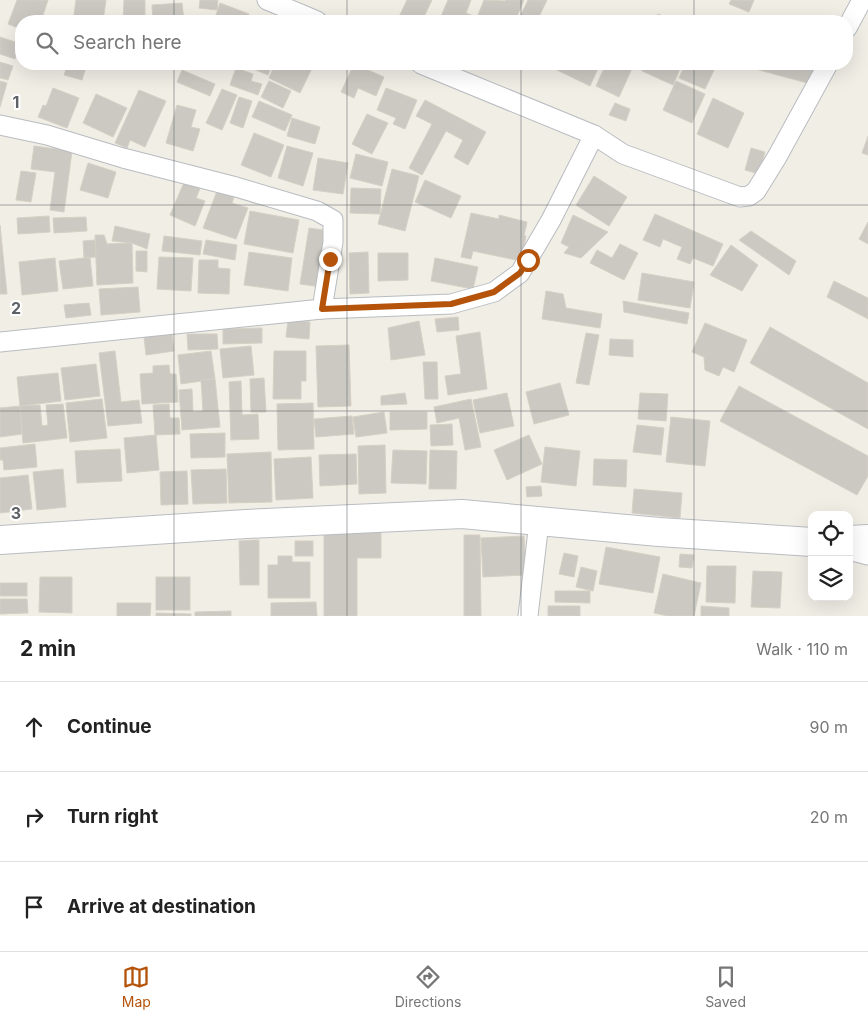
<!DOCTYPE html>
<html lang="en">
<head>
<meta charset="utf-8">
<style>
	:root { --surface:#fff; --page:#f6f6f6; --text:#222; --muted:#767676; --line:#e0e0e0; --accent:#b45309 }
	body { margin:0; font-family:Inter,sans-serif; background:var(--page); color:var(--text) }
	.controls { position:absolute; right:15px; bottom:15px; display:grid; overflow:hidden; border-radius:10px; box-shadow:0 5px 20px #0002 }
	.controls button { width:45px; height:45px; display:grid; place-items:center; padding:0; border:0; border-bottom:1px solid var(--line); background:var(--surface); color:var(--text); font:25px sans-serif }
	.stop { position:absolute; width:15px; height:15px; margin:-11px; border:4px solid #b45309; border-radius:50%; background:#fff }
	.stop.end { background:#b45309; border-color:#fff; box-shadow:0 1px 5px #0008 }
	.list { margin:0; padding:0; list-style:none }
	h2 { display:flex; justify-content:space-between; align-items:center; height:65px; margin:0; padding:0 20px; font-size:21px }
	h2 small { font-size:16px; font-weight:400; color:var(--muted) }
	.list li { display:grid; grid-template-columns:32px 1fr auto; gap:15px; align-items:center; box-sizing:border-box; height:90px; padding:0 20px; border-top:1px solid var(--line) }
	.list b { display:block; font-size:19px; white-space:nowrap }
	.list em { font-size:16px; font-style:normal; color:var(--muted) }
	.icon { flex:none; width:28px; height:28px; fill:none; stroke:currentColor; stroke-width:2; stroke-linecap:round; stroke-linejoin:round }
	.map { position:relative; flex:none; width:868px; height:616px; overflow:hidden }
	.search { position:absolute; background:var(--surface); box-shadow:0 5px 20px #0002; left:15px; right:15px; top:15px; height:55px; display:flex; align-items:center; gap:12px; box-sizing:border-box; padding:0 18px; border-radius:20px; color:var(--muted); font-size:19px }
	.sheet { height:335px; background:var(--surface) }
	nav { display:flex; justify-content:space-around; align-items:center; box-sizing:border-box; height:70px; border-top:1px solid var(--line); background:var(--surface); font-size:14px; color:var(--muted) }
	nav a { display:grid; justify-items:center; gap:2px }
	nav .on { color:var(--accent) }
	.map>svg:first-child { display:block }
	.building { fill:#ccc9c3; stroke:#d6d0c4 }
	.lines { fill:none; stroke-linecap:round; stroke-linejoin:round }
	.street-casing { stroke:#b8bcc0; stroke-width:21 }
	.secondary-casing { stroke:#b9bdc2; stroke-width:30 }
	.street { stroke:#fff; stroke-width:19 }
	.secondary { stroke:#fff; stroke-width:28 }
	.route { stroke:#b45309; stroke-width:6 }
	.grid { fill:none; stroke:#5d6267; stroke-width:1; stroke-opacity:0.55 }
	.grid-label { font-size:16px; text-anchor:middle; font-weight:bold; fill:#5d6267; stroke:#fff; stroke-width:4; stroke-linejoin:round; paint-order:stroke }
</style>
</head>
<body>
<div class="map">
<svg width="868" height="616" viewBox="0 0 868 616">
	<rect width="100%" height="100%" fill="#f1eee6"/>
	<g class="building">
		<path d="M 17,0 L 48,0 L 41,21 L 21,21 L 21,29 L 8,24 Z"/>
		<path d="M 76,0 L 106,0 L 103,21 L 73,21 Z"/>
		<path d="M 124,0 L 145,0 L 145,21 L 123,21 Z"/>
		<path d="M 200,0 L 218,0 L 217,10 L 199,8 Z"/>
		<path d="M 407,0 L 432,0 L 422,21 L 397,21 Z"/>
		<path d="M 448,0 L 471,0 L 466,13 L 486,21 L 439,21 Z"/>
		<path d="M 484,0 L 505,1 L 506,0 L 524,0 L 515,21 L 493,21 L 478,15 Z"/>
		<path d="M 528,0 L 547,0 L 537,21 L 518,21 Z"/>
		<path d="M 731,0 L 754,0 L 749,12 L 729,4 Z"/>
		<path d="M 182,3 L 184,21 L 153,21 L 152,5 Z"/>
		<path d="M 220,3 L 249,14 L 247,21 L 214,21 Z"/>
		<path d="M 658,14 L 674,21 L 655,21 Z"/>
		<path d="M 0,37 L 21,44 L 15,59 L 0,54 Z"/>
		<path d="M 0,62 L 13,66 L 8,80 L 0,78 Z"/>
		<path d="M 68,64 L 87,64 L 82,80 L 64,75 Z"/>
		<path d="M 241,64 L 272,64 L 268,75 Z"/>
		<path d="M 275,64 L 314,64 L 300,93 L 269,78 Z"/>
		<path d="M 354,64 L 384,77 L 376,96 L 358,88 L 354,98 L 341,92 Z"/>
		<path d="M 560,64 L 600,64 L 590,86 L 557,70 Z"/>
		<path d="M 606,64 L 634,64 L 619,97 L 596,86 Z"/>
		<path d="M 645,64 L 682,64 L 673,85 L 642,71 Z"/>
		<path d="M 685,64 L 700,64 L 714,70 L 705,89 L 679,78 Z"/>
		<path d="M 737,64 L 817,64 L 811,84 Z"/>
		<path d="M 236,68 L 253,74 L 251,81 L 262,84 L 258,95 L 230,85 Z"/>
		<path d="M 182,70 L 215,84 L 210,96 L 177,82 Z"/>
		<path d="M 0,81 L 7,83 L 0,107 Z"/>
		<path d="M 269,81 L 291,91 L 283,108 L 261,97 Z"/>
		<path d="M 676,81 L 705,94 L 692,123 L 663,110 Z"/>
		<path d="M 53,88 L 79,98 L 67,128 L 38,117 L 43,105 L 46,106 Z"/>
		<path d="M 386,88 L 417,100 L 405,129 L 393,124 L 396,118 L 377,110 Z"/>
		<path d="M 222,89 L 237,95 L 222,130 L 206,123 Z"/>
		<path d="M 139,90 L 166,101 L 145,147 L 130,140 L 127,148 L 115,143 Z"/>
		<path d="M 96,94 L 127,108 L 113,137 L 83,123 Z"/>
		<path d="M 239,97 L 252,101 L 243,128 L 230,123 Z"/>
		<path d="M 713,98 L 744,113 L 728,148 L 697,134 Z"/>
		<path d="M 425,100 L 486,132 L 468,165 L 454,157 L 463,140 L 446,131 L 422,175 L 409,168 L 432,124 L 416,116 Z"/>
		<path d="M 259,101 L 292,115 L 285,131 L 252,117 Z"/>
		<path d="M 615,103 L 630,109 L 626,121 L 609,115 Z"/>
		<path d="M 177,105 L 196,110 L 191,127 L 200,129 L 193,151 L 166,143 Z"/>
		<path d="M 367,114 L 388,123 L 372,154 L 352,144 Z"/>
		<path d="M 292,118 L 320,127 L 315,144 L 287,136 Z"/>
		<path d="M 254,133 L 284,145 L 271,177 L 241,165 Z"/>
		<path d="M 868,136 L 868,155 L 862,153 Z"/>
		<path d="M 34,146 L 72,151 L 64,212 L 50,210 L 55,172 L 31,169 Z"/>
		<path d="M 287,146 L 313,153 L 303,186 L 278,178 Z"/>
		<path d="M 751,148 L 765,152 L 759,174 L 745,170 Z"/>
		<path d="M 356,154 L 388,162 L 382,186 L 350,178 Z"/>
		<path d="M 318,158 L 348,163 L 343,194 L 313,190 Z"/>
		<path d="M 88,163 L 116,172 L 108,198 L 80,190 Z"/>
		<path d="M 392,169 L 419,176 L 405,231 L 378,224 Z"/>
		<path d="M 21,171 L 36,173 L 31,202 L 16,200 Z"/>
		<path d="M 594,176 L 627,197 L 609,226 L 576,205 Z"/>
		<path d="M 185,180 L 201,186 L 196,198 L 205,201 L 195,226 L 170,215 Z"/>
		<path d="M 425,180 L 461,196 L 451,218 L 415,202 Z"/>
		<path d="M 351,188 L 381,189 L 380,214 L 350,213 Z"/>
		<path d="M 217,191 L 234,197 L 232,203 L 248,208 L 236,239 L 203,228 Z"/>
		<path d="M 250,211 L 299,220 L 293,253 L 244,244 Z"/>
		<path d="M 471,213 L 499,219 L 499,215 L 527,222 L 524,236 L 526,236 L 521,261 L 473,251 L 471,259 L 461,257 Z"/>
		<path d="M 655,214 L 723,244 L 713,266 L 693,258 L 690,264 L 677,259 L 682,247 L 663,239 L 660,247 L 643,240 Z"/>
		<path d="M 573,215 L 608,232 L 581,258 L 564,253 L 569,247 L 561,243 Z"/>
		<path d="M 49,216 L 50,232 L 18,234 L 17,218 Z"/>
		<path d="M 86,217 L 87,231 L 54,233 L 53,218 Z"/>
		<path d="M 868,222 L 868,244 L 859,239 Z"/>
		<path d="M 0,225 L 7,294 L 0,294 Z"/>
		<path d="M 115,226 L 150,234 L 147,249 L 132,243 L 112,241 Z"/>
		<path d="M 309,228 L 331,231 L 321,287 L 300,284 Z"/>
		<path d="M 751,231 L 796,261 L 789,275 L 739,240 Z"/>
		<path d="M 95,235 L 104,235 L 107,244 L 132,243 L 133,283 L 97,285 Z"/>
		<path d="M 164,236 L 202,241 L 200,255 L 162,251 Z"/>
		<path d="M 95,240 L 96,257 L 84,258 L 83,241 Z"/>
		<path d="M 206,240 L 237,245 L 235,260 L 203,254 Z"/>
		<path d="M 620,244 L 638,253 L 624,280 L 590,263 L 597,250 L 612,258 Z"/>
		<path d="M 731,245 L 758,265 L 742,291 L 710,275 Z"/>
		<path d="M 136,251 L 147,251 L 147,272 L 136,271 Z"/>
		<path d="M 249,252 L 292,258 L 288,291 L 244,285 Z"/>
		<path d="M 368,252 L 369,293 L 350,294 L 349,253 Z"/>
		<path d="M 378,253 L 408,253 L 408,280 L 378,281 Z"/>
		<path d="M 159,257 L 193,258 L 191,291 L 157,289 Z"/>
		<path d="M 55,258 L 58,291 L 22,295 L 19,262 Z"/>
		<path d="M 84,258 L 90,258 L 93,286 L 63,289 L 59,261 Z"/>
		<path d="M 435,258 L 478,267 L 473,289 L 431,281 Z"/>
		<path d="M 199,260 L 218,260 L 218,268 L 230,269 L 229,294 L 198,293 Z"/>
		<path d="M 642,273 L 694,282 L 690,308 L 638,300 Z"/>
		<path d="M 834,281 L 868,298 L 868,319 L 827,297 Z"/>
		<path d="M 138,287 L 140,312 L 101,315 L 99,289 Z"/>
		<path d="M 546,291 L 563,294 L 566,308 L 602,314 L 600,328 L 542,319 Z"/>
		<path d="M 623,301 L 689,313 L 687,324 L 624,312 Z"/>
		<path d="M 89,303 L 91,315 L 66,318 L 64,305 Z"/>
		<path d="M 458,317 L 459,330 L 437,332 L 435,319 Z"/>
		<path d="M 288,320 L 310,322 L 309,339 L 286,337 Z"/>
		<path d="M 419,321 L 425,355 L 391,360 L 388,328 Z"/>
		<path d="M 705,323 L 747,340 L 734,372 L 723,367 L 719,376 L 705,370 L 704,357 L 692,352 Z"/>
		<path d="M 770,327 L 868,383 L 868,429 L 750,363 Z"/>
		<path d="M 262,328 L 262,343 L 223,344 L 223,329 Z"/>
		<path d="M 480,332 L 487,389 L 448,395 L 445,376 L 461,374 L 456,336 Z"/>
		<path d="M 586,333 L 599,335 L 589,385 L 576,383 Z"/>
		<path d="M 172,334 L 174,351 L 146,355 L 144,337 Z"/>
		<path d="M 187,334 L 217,334 L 218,349 L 188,350 Z"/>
		<path d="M 610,339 L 633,340 L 633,357 L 609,355 Z"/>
		<path d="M 349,345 L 351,406 L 318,407 L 316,346 Z"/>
		<path d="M 251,346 L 254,375 L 223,378 L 220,349 Z"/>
		<path d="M 115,351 L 121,402 L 139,400 L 142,423 L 108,426 L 99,353 Z"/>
		<path d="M 211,351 L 215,379 L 181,384 L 178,355 Z"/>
		<path d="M 274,351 L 306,351 L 306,381 L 301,381 L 301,399 L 273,399 Z"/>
		<path d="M 423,362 L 437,362 L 438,399 L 425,399 Z"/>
		<path d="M 96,364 L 100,396 L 65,400 L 61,368 Z"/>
		<path d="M 169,365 L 170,374 L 176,374 L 178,402 L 142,404 L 140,374 L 153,373 L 153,366 Z"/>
		<path d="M 58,373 L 61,401 L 20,406 L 17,377 Z"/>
		<path d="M 264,378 L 266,412 L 251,412 L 250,379 Z"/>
		<path d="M 215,379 L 220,427 L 182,430 L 179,390 L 192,389 L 193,412 L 203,411 L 201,380 Z"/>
		<path d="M 241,381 L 242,415 L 258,414 L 259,439 L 231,440 L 229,382 Z"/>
		<path d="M 560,383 L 569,415 L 534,424 L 526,392 Z"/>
		<path d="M 739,386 L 868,456 L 868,476 L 857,495 L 720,421 Z"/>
		<path d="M 405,393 L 407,404 L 381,405 L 381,396 Z"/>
		<path d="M 507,393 L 514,426 L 480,433 L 473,400 Z"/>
		<path d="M 640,393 L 668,394 L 666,421 L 638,419 Z"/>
		<path d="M 102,399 L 107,438 L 70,442 L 66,403 Z"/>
		<path d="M 471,399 L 481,447 L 465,450 L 459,418 L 437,423 L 434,407 Z"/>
		<path d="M 313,403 L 314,449 L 278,450 L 277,404 Z"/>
		<path d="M 63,404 L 67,438 L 23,443 L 20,406 L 40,405 L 42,426 L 48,425 L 46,405 Z"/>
		<path d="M 169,404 L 170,418 L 179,418 L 180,434 L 155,435 L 153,405 Z"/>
		<path d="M 20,406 L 22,434 L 0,437 L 0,408 Z"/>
		<path d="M 384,412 L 387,433 L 356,437 L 353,417 Z"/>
		<path d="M 390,412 L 427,412 L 427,429 L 390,430 Z"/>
		<path d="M 352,416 L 354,434 L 316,437 L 314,419 Z"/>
		<path d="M 671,417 L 710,421 L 705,466 L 666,462 Z"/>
		<path d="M 452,424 L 453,445 L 431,446 L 430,425 Z"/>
		<path d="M 637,425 L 664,428 L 661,455 L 633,452 Z"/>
		<path d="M 225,433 L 225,457 L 191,458 L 190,434 Z"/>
		<path d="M 156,435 L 159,470 L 127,473 L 124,438 Z"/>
		<path d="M 529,435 L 542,464 L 507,480 L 494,450 Z"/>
		<path d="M 35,444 L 37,467 L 4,470 L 3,460 L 0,460 L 0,448 Z"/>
		<path d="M 385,445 L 386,493 L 359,494 L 358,446 Z"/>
		<path d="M 545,447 L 580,451 L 576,486 L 541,482 Z"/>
		<path d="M 120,449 L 122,481 L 77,483 L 75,451 Z"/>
		<path d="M 393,450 L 427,451 L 426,484 L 391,483 Z"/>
		<path d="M 430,450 L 457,451 L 456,489 L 429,489 Z"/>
		<path d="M 271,452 L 272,502 L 229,503 L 227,454 Z"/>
		<path d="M 356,454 L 357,484 L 320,486 L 319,455 Z"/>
		<path d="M 311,457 L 313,498 L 276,500 L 274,459 Z"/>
		<path d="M 594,459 L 627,460 L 626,487 L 593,485 Z"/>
		<path d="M 63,469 L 66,507 L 37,510 L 33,472 Z"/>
		<path d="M 226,469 L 227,503 L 193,504 L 191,470 Z"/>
		<path d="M 187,471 L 188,504 L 161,505 L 160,472 Z"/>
		<path d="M 28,475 L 32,509 L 0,513 L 0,478 Z"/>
		<path d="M 541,486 L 542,496 L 527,497 L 526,487 Z"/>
		<path d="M 634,489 L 682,493 L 680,518 L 632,513 Z"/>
		<path d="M 324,529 L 381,529 L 381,558 L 357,558 L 357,616 L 324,616 Z"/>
		<path d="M 464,535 L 480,535 L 481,616 L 464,616 Z"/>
		<path d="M 524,536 L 526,575 L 483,577 L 481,538 Z"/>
		<path d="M 253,540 L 259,540 L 259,585 L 240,585 L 239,541 Z"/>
		<rect x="295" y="541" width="18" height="15"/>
		<path d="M 606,547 L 660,557 L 653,593 L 599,584 Z"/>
		<path d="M 564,553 L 578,556 L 574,577 L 559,574 Z"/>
		<path d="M 680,554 L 694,555 L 692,568 L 679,567 Z"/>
		<path d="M 278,556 L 292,556 L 292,562 L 310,562 L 310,598 L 268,598 L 268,565 L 278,565 Z"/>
		<path d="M 707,566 L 736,566 L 735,603 L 706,602 Z"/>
		<path d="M 581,567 L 597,571 L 593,591 L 576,587 Z"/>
		<path d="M 753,571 L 782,572 L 780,608 L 751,607 Z"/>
		<path d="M 663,574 L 701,583 L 694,616 L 668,616 L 654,613 Z"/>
		<path d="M 40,577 L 72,577 L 72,613 L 39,612 Z"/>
		<rect x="156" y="577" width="34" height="33"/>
		<rect x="0" y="583" width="27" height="13"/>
		<path d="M 555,591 L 590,591 L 590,603 L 555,602 Z"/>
		<path d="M 0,599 L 27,599 L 28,613 L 0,614 Z"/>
		<path d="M 316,602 L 317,616 L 271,616 L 271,603 Z"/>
		<path d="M 117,603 L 151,603 L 150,616 L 117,616 Z"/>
		<rect x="548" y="606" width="32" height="10"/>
		<path d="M 701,606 L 729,608 L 729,616 L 701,616 Z"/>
		<path d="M 231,611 L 231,616 L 195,616 L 195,612 Z"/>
		<path d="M 156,613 L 191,614 L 191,616 L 156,616 Z"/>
	</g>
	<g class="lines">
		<defs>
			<g id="street">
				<path d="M 267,0 L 317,21"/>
				<path d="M 847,28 L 862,0"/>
				<path d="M 0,125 L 47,135 L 123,158 L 236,187 L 317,211 L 333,220 L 333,242 L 322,309 L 0,342"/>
				<path d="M 594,135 L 623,154 L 740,197 L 749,196 L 756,191 L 777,157 L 828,64"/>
				<path d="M 322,309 L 451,304 L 494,292 L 520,273 L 551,220 L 594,135 L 421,64"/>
				<path d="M 849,550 L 868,555"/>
				<path d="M 528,616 L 539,522"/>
			</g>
			<g id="secondary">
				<path d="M 0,540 L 246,524 L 462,514 L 659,532 L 812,542"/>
				<path d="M 849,540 L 868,539"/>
			</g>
		</defs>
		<use href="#street" class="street-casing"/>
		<use href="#secondary" class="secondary-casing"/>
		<use href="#street" class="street"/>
		<use href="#secondary" class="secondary"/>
	</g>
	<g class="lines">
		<path class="route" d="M 330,259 L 322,309 L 451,304 L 494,292 L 520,273 L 528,260"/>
	</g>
	<path class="grid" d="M 174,0 L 174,21M 347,0 L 347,21M 521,0 L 521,21M 694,0 L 694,21M 174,64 L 174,616M 347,64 L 347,616M 521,64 L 521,616M 694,64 L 694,616M 0,205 L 868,205M 0,411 L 868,411"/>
	<g class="grid-label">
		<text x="16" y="108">1</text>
		<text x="16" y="314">2</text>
		<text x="16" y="519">3</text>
	</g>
</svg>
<div class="controls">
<button><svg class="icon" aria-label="locate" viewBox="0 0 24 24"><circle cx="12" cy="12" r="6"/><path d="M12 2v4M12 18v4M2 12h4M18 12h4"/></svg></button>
<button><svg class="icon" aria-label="layers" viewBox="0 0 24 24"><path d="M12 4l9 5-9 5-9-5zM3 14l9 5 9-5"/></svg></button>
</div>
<div class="stop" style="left:528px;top:260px"></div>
<div class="stop end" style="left:330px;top:259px"></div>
<div class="search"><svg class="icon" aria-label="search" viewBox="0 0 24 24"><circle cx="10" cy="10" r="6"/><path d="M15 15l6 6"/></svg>Search here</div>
</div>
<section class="sheet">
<h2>2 min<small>Walk · 110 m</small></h2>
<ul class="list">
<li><svg class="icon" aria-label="ahead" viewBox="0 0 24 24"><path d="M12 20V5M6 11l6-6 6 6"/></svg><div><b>Continue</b></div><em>90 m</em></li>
<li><svg class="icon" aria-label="right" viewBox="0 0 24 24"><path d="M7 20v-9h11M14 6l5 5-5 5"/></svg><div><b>Turn right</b></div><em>20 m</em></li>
<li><svg class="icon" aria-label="arrive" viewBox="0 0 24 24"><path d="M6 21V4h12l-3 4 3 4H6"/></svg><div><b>Arrive at destination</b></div></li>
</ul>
</section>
<nav>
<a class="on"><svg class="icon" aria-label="map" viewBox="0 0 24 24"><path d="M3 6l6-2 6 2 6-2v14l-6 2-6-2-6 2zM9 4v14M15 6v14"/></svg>Map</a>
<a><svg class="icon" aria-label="directions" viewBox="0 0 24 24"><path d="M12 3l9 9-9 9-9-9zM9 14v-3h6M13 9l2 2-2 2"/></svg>Directions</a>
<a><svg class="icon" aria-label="saved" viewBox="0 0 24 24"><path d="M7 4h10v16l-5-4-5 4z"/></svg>Saved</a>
</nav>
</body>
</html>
